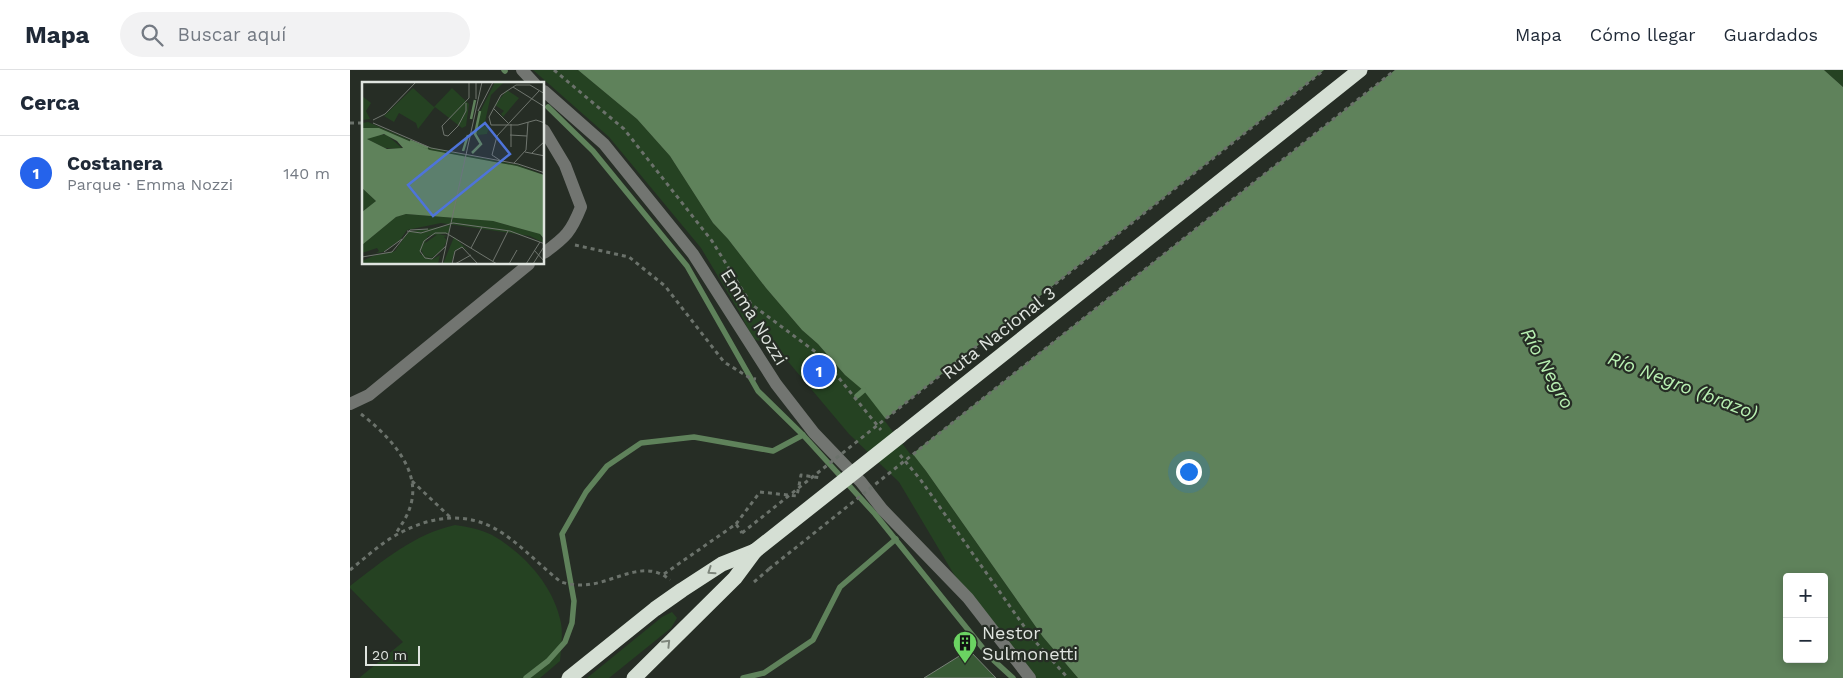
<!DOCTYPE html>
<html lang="es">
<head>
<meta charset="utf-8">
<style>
	:root { --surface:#fff; --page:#f2f2f3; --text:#1f2937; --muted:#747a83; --line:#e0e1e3; --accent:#2563eb }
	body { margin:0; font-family:"Work Sans",sans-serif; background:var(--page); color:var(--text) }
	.controls { position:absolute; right:15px; bottom:15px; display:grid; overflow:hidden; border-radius:5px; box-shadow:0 2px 8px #0003 }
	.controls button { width:45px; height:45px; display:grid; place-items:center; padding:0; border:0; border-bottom:1px solid var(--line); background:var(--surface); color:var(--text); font:25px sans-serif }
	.scale { position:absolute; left:15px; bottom:12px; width:55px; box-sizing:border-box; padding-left:5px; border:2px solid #dfe4df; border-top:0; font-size:14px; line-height:18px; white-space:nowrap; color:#dfe4df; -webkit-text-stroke:4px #262d25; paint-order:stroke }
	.you { position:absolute; left:838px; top:401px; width:18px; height:18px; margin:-12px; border:4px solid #fff; border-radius:50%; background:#1a73e8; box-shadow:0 0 0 8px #1a73e833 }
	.badge { display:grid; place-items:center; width:32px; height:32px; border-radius:50%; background:var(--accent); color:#fff; font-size:16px; font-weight:700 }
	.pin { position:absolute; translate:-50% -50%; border:2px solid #fff; box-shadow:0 1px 5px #0006 }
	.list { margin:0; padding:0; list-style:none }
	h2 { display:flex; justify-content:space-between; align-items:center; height:65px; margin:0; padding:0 20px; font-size:21px }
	h2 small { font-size:16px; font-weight:400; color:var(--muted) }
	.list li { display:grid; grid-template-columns:32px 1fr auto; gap:15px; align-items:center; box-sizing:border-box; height:75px; padding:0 20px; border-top:1px solid var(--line) }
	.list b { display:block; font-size:19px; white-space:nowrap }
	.list p { margin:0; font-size:16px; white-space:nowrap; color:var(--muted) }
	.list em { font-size:16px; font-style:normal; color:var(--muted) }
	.icon { flex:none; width:28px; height:28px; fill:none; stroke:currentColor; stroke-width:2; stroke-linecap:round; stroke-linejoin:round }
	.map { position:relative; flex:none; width:1493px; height:608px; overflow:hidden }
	header { display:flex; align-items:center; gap:30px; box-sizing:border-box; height:70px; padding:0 25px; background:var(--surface); border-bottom:1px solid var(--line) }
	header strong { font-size:24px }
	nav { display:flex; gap:28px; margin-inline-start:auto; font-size:18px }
	.search { width:350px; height:45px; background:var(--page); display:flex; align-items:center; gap:12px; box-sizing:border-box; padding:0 18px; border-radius:28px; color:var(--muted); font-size:19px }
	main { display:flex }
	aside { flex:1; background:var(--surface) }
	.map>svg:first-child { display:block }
	.green { fill:#254222 }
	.water { fill:#5f825b; fill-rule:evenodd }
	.pier { fill:#262d25 }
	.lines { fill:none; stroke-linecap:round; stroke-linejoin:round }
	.stream { stroke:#5f825b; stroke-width:5.5 }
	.building { fill:#385a35; stroke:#798178 }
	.path { stroke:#6b726b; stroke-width:3; stroke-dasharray:4 4; stroke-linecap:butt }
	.minor { stroke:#727571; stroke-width:12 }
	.highway { stroke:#d5dfd4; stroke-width:15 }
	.path-bridge { stroke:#6b726b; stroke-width:3; stroke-dasharray:4 4; stroke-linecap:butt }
	.highway-bridge { stroke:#d5dfd4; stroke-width:15 }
	.oneway { stroke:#7e867c }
	.labels { text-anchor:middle; stroke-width:4.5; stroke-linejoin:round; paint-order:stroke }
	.street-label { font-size:18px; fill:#dfe4df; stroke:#262d25 }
	.poi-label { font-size:18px; fill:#dfe4df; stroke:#262d25; text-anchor:start }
	.water-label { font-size:19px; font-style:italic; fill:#b8f0b2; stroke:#262d25 }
	.inset-river { fill:none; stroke:#5f825b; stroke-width:2.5 }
	.inset-road { fill:none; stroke:#70766f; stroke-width:1 }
	.view { fill:#4e74da; fill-opacity:0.15; stroke:#4e74da; stroke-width:2.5 }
	.inset-edge { fill:none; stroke:#dfe4df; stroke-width:2.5 }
</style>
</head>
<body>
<header>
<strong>Mapa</strong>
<div class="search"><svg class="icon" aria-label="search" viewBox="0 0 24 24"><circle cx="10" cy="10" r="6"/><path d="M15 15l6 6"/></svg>Buscar aquí</div>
<nav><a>Mapa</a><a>Cómo llegar</a><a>Guardados</a></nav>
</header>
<main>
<aside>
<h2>Cerca<small></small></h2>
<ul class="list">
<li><span class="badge">1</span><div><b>Costanera</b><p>Parque · Emma Nozzi</p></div><em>140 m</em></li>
</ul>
</aside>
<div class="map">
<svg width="1493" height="608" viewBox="0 0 1493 608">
	<rect width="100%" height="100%" fill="#262d25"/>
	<g class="green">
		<path d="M 183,0 L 228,0 L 287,49 L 320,86 L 363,153 L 378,169 L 416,218 L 452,260 L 468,274 L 495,305 L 514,320 L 576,401 L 693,567 L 728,608 L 685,608 L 618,528 L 549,412 L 499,364 L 425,276 L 403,269 L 390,243 L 351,178 L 259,67 Z"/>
		<path d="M 1474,0 L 1493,0 L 1493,17 Z"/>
		<path d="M 105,455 C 118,457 130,459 142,465 C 174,483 204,516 211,553 C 213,565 211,579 210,591 L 190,608 L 9,608 L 53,572 L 0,518 L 0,516 C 33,491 64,464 105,455 Z"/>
		<path d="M 322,542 L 327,548 L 321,558 L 259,608 L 237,608 L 312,547 Z"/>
	</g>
	<path class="water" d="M 228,0 L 1474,0 L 1493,17 L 1493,608 L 728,608 L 693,567 L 576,401 L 514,321 L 495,305 L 468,274 L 452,260 L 416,218 L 378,169 L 363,153 L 320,86 L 287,49 ZM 1437,507 L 1474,507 L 1474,589 L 1437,589 Z"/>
	<path class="pier" d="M 974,0 L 1045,0 L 561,385 L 534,350 Z"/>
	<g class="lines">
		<g class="stream">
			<path d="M 154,0 L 155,1"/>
			<path d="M 198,37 L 243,81 L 337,196 L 408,321 L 453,365 L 525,444 L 640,587 L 663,608"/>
			<path d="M 507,326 L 514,320"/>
			<path d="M 176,608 L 198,591 L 215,572 L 222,553 L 224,531 L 212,464 L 236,422 L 257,396 L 291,373 L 344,367 L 423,381 L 453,365"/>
			<path d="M 393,608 L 414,603 L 463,570 L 490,517 L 546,469"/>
		</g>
	</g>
	<path class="building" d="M 619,580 L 646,608 L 574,608 Z"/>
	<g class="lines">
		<g class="path">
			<path d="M 204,0 L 274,59 L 362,171 L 401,234 L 471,286 L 531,360"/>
			<path d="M 0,53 L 14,53"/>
			<path d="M 225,175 L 279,187 L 315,216 L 374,292 L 400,308 L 406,309"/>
			<path d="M 11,344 C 37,364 71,398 61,434 C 58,446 51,455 45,465"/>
			<path d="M 550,385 L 570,409 L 683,569 L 718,608"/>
			<path d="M 62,411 L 100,447"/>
			<path d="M 386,454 L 410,422 L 447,426 L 451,405 L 471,408"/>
			<path d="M 0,500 C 15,488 30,474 46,465 C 84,444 122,440 158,467 C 177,481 193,498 211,512 C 221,515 232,516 242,514 C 268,510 296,489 320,510"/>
			<path d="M 314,504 L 386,454 L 392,463"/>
			<path d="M 404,512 L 419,499"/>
		</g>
		<g class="minor">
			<path d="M 172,0 L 185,14"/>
			<path d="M 194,21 L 254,74 L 343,184 L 426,314 L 464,363 L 511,412 L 532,439 L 618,528 L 680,608"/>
			<path d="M 194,60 L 215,95 L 231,137 C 221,162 216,167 194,183"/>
			<path d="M 0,334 L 19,325 L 179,194"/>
		</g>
		<g class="highway">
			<path d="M 550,366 L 1010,0"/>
			<path d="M 219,608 L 305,539 L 332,520 L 372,494 L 405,481"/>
			<path d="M 284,608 L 385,508 L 405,481"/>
		</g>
		<g class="path-bridge">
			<path d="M 392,463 L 974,0"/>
			<path d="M 419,499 L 1045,0"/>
		</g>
		<path class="highway-bridge" d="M 405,481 L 550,366"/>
	</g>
	<defs><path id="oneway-chevron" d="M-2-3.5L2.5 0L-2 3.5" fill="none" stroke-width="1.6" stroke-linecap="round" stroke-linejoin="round" transform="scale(1.25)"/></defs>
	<g class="oneway">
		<use href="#oneway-chevron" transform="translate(361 501) rotate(146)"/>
		<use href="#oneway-chevron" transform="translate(317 573) rotate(-46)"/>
	</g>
	<defs>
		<symbol id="building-pin" viewBox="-11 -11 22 30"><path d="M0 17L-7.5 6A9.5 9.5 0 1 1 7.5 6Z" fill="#6bd362" stroke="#262d25"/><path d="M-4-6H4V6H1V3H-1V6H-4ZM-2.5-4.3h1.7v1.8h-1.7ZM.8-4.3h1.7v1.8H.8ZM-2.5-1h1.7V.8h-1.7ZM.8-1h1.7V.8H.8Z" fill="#111"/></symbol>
	</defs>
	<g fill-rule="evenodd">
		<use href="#building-pin" x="601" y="559" width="28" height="38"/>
	</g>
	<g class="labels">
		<g class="street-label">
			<text transform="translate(404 247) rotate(58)" y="6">Emma Nozzi</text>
			<text transform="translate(649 263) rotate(-38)" y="6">Ruta Nacional 3</text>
		</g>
		<g class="poi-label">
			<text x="632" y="569">Nestor<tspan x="632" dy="21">Sulmonetti</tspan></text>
		</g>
		<g class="water-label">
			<text transform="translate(1198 298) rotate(61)" y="7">Río Negro</text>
			<text transform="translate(1333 315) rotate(21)" y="7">Río Negro (brazo)</text>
		</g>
	</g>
	<g transform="translate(12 12)">
		<rect width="182" height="182" fill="#262d25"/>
		<path d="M 133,0 L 142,0 L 129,13 L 122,44 L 127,45 L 125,52 L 116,53 L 113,50 L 117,32 ZM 51,6 L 72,25 L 90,6 L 107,22 L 104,44 L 100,46 L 73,25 L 56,47 L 54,41 L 37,31 L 32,40 L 22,34 ZM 145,8 L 157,16 L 141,35 L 139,32 L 142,29 L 133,23 ZM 0,14 L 9,21 L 4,29 L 8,37 L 0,38 ZM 6,40 L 62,64 L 156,83 L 182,93 L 155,84 L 68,68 L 17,46 L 0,46 L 0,41 ZM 13,52 L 25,53 L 41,67 L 23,66 L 5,57 ZM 0,106 L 14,119 L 0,130 ZM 44,132 L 131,139 L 178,152 L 182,161 L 168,154 L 79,141 L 45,148 L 38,158 L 21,170 L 14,171 L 17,169 L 15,166 L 0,171 L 0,163 L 34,135 ZM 88,143 L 87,151 L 66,154 L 58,172 L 71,177 L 78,173 L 76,182 L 0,182 L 0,179 L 11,174 L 33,169 L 46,150 ZM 76,152 L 86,154 L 82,155 L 85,158 L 81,167 L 70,176 L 61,173 L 59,164 ZM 92,155 L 107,169 L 101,165 L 93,168 L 89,182 L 81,182 Z" fill="#254222"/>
		<path d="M 0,46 L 17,46 L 68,68 L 155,84 L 182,93 L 182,157 L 178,152 L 131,139 L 44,132 L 34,135 L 0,163 L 0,130 L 14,119 L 0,106 ZM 22,52 L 35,59 L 41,66 L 25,67 L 5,57 Z" fill="#5f825b" fill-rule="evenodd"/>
		<path class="inset-river" d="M 109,37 L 113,18M 48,59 L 66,66M 101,69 L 106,53M 110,71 L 119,62 L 113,52 L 118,29"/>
		<path class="inset-road" d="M 114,0 L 114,17M 151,5 L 183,25M 183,12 L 168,3 L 154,3 L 139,13 L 127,35 L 129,43 L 156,43 L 174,38 L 183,41M 104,21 L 104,29 L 96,44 L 86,54 L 82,53 L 80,44 L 107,16 L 107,0M 131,26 L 146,41M 116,29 L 131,0M 11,38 L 23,32 L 54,0M 11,41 L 69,66 L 156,82 L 183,91M 148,53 L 165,54M 149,65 L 149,42M 163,70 L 183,74M 170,71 L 183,59M 139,79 L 130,73 L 135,54 L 177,9M 152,81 L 164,68 L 166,40M 45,149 L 59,151 L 91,141 L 148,149 L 183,162M 94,157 L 135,182M 84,164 L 70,177 L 63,176 L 58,169 L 62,159 L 73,151 L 84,151 L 94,157M 109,166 L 120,145M 172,168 L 183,180M 22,170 L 40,157M 0,175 L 30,170 L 48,148 L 66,147M 131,179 L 146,149M 80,182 L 120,0M 90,182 L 93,169 L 100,165 L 116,182M 93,182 L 109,173M 147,182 L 155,168M 164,182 L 178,160M 171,182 L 183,163"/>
		<path class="view" d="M 123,41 L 148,72 L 71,134 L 46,103 Z"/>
		<rect width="182" height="182" class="inset-edge"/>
	</g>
</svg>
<div class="controls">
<button>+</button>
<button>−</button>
</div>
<div class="scale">20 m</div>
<div class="you"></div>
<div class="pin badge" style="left:469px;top:301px">1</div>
</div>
</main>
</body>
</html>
